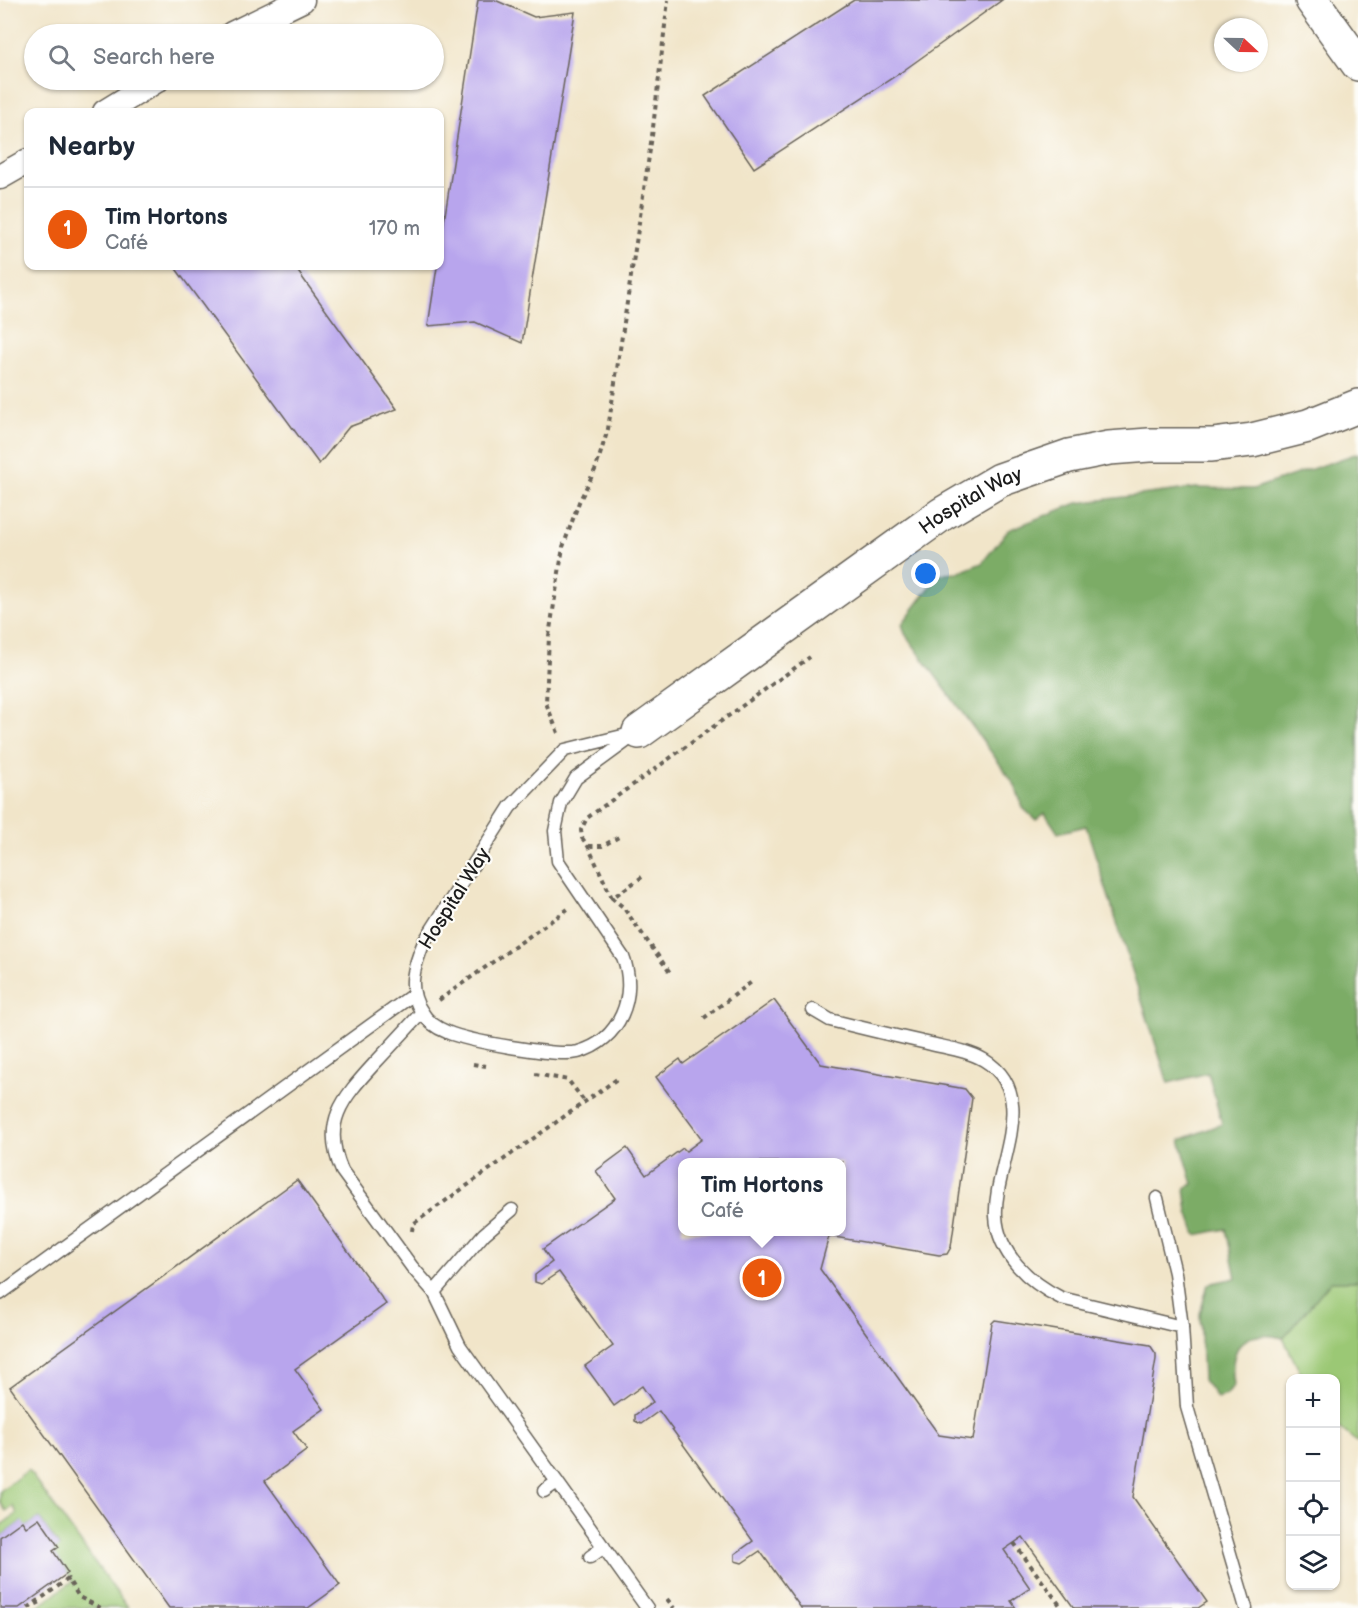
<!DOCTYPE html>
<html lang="en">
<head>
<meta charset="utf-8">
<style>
	:root { --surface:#fff; --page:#f2f2f3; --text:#1f2937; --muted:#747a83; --line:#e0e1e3; --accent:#ea580c }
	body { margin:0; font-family:"Balsamiq Sans",sans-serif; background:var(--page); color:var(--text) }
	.controls { position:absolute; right:18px; bottom:18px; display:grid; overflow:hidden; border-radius:12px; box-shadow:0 2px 4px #0004 }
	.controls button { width:54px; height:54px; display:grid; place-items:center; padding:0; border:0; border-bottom:2px solid var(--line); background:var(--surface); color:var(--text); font:30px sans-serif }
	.compass { position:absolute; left:1214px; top:18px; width:54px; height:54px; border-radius:50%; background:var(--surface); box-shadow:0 2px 4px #0004; rotate:112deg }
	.you { position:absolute; left:926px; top:574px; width:21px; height:21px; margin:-15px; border:4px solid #fff; border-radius:50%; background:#1a73e8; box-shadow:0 0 0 9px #1a73e833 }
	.badge { display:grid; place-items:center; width:39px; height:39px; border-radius:50%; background:var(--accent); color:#fff; font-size:20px; font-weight:700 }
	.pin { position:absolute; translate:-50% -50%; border:3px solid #fff; box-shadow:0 2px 6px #0006 }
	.popup { position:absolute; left:678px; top:1158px; width:168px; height:78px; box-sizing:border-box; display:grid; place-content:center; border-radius:12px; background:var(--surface); filter:drop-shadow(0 2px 4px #0005); font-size:20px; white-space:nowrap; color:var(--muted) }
	.popup b { font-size:22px; color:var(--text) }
	.popup::after { content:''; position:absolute; left:50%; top:100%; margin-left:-12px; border:12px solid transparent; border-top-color:var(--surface) }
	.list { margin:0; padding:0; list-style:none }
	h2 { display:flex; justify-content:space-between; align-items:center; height:78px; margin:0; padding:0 24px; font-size:26px }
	h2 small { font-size:20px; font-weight:400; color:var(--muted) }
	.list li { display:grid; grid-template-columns:39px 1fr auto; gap:18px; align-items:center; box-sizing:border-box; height:84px; padding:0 24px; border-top:2px solid var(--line) }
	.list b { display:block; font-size:22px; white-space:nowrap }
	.list p { margin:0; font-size:20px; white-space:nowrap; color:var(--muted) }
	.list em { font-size:20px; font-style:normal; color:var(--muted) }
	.icon { flex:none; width:33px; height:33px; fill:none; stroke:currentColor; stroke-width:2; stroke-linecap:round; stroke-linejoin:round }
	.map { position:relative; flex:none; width:1358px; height:1608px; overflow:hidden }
	.search { position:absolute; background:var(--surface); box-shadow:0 2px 4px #0004; left:24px; top:24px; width:420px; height:66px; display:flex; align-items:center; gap:15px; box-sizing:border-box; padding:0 21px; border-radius:33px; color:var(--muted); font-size:22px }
	.panel { position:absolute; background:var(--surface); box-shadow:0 2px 4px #0004; left:24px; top:108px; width:420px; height:162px; border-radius:12px }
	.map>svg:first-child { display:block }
	.green { fill:#9bc875; stroke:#5c7248; stroke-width:1.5 }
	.forest { fill:#7cac66; stroke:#4c6441; stroke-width:1.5 }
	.building { fill:#b8a5ed; fill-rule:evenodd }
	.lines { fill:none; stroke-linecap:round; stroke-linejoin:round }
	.lane-casing { stroke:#676259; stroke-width:15 }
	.street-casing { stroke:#676259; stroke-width:27 }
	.secondary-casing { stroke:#676259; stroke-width:36 }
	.path { stroke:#676259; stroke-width:4; stroke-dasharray:4.5 4.5; stroke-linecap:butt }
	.lane { stroke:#fff; stroke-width:12 }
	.street { stroke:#fff; stroke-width:24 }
	.secondary { stroke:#fff; stroke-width:33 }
	.labels { text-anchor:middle; stroke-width:4.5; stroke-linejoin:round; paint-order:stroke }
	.street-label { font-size:20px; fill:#1c1c1c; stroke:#fdfcf7 }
</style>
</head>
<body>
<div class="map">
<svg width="1358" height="1608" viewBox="0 0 1358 1608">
	<rect width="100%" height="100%" fill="#fdfcf7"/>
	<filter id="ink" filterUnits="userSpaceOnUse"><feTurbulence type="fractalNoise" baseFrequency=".0167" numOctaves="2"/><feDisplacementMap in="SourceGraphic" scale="12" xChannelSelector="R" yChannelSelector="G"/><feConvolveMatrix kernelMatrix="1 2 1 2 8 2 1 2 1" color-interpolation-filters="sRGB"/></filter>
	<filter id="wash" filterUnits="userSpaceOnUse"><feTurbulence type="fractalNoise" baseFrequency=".008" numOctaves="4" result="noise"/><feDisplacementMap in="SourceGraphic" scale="24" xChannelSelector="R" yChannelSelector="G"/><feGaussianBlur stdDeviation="1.35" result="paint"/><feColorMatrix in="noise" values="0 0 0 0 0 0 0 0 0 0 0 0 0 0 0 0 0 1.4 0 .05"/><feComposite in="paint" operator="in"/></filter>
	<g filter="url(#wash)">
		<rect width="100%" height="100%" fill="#f1e5c9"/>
		<g class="green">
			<path d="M 1331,1281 L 1358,1281 L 1358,1443 L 1336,1425 L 1336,1378 L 1303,1378 L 1283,1338 Z"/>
			<path d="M 28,1470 L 128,1608 L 35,1608 L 73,1581 L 53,1551 L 59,1546 L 39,1518 L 26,1527 L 21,1522 L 0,1537 L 0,1526 L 17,1513 L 13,1506 L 6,1511 L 0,1502 L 0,1491 Z"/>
		</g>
		<path class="forest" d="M 1358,453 L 1358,1281 L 1331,1281 L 1283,1338 C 1244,1329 1228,1345 1234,1385 L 1227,1395 L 1217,1398 L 1203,1380 L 1200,1314 L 1208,1284 L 1236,1278 L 1226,1229 L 1196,1235 L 1188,1212 L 1185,1188 L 1193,1184 L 1180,1140 L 1222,1124 L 1208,1073 L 1168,1083 L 1086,826 L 1058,833 L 1045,813 L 1036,820 L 1023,808 L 1015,785 L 905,634 L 902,624 L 940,574 L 957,573 L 982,563 L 1008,530 L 1077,503 L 1196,488 L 1253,489 Z"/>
		<g id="blocks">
			<g class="building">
				<path d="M 478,0 L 495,0 L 534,17 L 575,12 L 522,343 L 475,322 L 428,326 Z"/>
				<path d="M 854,0 L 1002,0 L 900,73 L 754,168 L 705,96 Z"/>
				<path d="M 174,266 L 294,266 L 397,409 L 349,427 L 319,464 Z"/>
				<path d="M 774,1000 L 821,1064 L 960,1088 L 965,1089 L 972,1098 L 951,1247 L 947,1254 L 939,1255 L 829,1236 L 820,1269 L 939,1435 L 973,1440 L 992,1323 L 995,1320 L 1150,1345 L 1156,1354 L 1156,1359 L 1133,1497 L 1207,1602 L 1198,1608 L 1074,1608 L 1023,1537 L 1004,1550 L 1030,1588 L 1011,1601 L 1016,1608 L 801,1608 L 760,1551 L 742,1563 L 735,1561 L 735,1554 L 753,1541 L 659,1411 L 641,1424 L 635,1421 L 635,1415 L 653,1402 L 642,1386 L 614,1406 L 585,1366 L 613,1346 L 559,1272 L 541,1284 L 535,1282 L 535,1275 L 552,1262 L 543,1249 L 615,1198 L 596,1171 L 627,1148 L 646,1175 L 683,1148 L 686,1151 L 702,1139 L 656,1077 L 680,1059 L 683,1064 ZM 682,1162 L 842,1162 L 842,1232 L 682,1232 Z"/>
				<path d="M 297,1180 L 386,1304 L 295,1369 L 324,1409 L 293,1431 L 307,1450 L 265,1481 L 340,1585 L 308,1608 L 169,1608 L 10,1387 Z"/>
				<path d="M 39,1518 L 59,1547 L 53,1551 L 68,1573 L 19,1608 L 0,1608 L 0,1537 L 22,1521 L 26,1527 Z"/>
			</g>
		</g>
	</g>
	<g filter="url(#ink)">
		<use href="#blocks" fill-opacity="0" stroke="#676259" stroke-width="1.5"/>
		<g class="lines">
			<defs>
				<g id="lane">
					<path d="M 639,732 L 576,778 L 561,803 L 555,831 L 558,861 L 623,957 C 638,995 620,1041 578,1052 C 557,1057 467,1041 447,1032 C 437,1028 427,1021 422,1012 C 406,989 414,966 424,942 L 510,807 L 565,750 Z"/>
					<path d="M 813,1010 L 830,1020 C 862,1028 895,1036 927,1043 C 946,1048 967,1050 984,1060 C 1042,1095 993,1167 996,1216 C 998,1254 1029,1282 1061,1298 L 1182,1327"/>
					<path d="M 422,1012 C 406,1030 390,1047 374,1064 C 342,1099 321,1123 342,1171 L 412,1267 L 434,1292 L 460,1346 L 647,1608"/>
					<path d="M 1157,1198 L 1175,1273 L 1182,1327 L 1187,1407 L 1246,1608"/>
					<path d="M 434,1292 L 484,1234 L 512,1210"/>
					<path d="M 0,1294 L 414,994"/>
					<path d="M 544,1491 L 557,1482"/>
					<path d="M 590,1557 L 604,1547"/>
				</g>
				<g id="street">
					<path d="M 232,34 L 302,0"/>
					<path d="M 105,112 L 157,80"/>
					<path d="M 0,177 L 28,161"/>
				</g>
				<g id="secondary">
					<path d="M 1312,0 L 1358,64"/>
					<path id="s1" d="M 639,732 L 942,514 L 1000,480 L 1069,456 L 1109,448 L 1149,445 L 1212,445 L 1252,440 L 1308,426 L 1358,406"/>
				</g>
			</defs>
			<use href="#lane" class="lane-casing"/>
			<use href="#street" class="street-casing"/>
			<use href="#secondary" class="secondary-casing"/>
			<g class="path">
				<path d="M 558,733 L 546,703 L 549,636 L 563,547 L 579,502 L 596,468 L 608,429 L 652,136 L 668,0"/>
				<path d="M 589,846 L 602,846 L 619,837"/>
				<path d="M 642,877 L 612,898 L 623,907 L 671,974"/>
				<path d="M 612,898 L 588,846 L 582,838 L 581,830 L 587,818 L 810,657"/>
				<path d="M 439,1000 L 568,909"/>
				<path d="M 704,1018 L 753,981"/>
				<path d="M 473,1064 L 486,1066"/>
				<path d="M 535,1074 L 568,1080 L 585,1102"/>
				<path d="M 412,1231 L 413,1224 L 617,1079"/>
				<path d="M 1014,1543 L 1062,1608"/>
				<path d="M 667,1599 L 674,1608"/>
				<path d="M 37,1601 L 40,1608"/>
				<path d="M 28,1608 L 68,1579 L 79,1597 L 101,1608"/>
			</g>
			<use href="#lane" class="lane"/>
			<use href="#street" class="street"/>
			<use href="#secondary" class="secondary"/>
		</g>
	</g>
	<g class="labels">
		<g class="street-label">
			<text dy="7" stroke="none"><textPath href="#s1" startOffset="405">Hospital Way</textPath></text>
			<text transform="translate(454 898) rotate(-58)" y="7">Hospital Way</text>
		</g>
	</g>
</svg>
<div class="controls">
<button>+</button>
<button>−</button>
<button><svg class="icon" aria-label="locate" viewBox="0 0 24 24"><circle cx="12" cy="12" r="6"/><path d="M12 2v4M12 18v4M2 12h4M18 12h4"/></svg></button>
<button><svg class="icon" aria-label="layers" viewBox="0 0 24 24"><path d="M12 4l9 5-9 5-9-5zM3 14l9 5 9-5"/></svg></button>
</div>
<svg class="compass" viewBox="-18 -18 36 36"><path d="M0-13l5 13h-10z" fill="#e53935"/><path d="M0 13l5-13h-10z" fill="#747a83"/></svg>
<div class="you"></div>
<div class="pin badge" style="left:762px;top:1278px">1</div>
<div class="popup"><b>Tim Hortons</b>Café</div>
<div class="search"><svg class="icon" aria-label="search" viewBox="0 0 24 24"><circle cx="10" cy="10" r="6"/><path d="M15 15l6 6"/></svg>Search here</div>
<section class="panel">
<h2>Nearby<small></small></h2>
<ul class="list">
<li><span class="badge">1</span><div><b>Tim Hortons</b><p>Café</p></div><em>170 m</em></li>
</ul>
</section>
</div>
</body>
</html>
